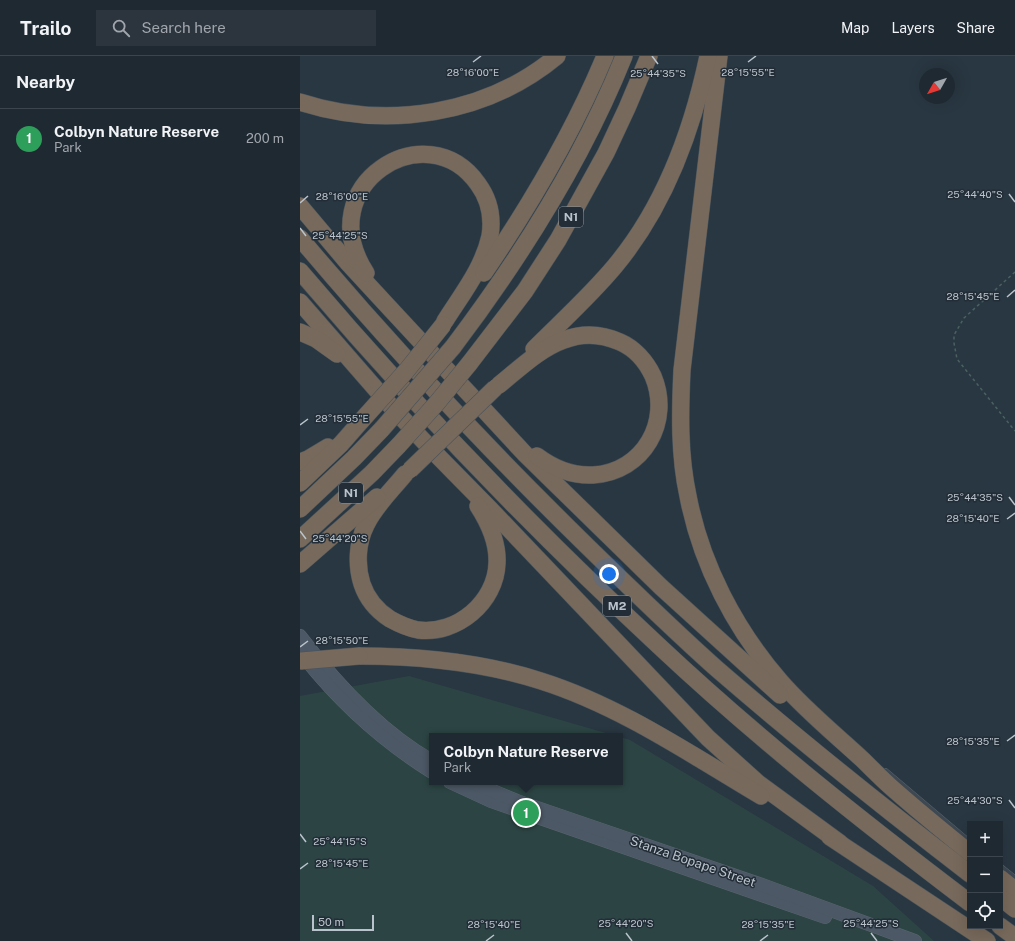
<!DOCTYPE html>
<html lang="en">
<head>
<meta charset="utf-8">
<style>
	:root { --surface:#1f2932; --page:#2c353e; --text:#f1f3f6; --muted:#a1a6ac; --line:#3c454d; --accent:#8c9099 }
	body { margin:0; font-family:"Public Sans",sans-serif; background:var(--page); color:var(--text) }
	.controls { position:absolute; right:12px; bottom:12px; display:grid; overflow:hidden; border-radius:0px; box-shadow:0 4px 16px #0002 }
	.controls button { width:36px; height:36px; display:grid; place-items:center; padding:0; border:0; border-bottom:1px solid var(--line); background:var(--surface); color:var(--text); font:20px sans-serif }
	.compass { position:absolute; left:619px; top:12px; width:36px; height:36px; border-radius:50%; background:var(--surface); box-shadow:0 4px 16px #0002; rotate:231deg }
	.scale { position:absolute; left:12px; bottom:10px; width:62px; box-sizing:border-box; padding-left:4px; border:2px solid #bac3cc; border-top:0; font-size:11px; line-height:14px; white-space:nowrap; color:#bac3cc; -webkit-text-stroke:3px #222d37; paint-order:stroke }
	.you { position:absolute; left:309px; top:518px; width:14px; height:14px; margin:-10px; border:3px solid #fff; border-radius:50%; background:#1a73e8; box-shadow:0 0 0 6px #1a73e833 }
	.badge { display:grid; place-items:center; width:26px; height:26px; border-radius:50%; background:var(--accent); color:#fff; font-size:13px; font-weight:700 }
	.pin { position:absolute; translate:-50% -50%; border:2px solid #fff; box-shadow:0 1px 4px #0006 }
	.popup { position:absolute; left:129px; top:677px; width:194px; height:52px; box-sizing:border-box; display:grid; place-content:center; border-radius:0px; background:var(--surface); filter:drop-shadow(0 1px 3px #0005); font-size:13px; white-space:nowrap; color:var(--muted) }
	.popup b { font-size:15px; color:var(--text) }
	.popup::after { content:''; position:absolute; left:50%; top:100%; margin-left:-8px; border:8px solid transparent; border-top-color:var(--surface) }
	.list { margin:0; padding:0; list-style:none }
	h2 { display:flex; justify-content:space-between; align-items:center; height:52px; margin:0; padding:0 16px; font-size:17px }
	h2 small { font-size:13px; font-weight:400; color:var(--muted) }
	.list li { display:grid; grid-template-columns:26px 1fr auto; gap:12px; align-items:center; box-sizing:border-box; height:60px; padding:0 16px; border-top:1px solid var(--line) }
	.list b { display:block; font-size:15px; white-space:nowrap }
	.list p { margin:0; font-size:13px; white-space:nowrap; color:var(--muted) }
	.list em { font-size:13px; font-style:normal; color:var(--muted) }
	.icon { flex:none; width:22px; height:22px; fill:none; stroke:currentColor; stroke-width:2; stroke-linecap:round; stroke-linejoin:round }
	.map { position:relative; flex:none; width:715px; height:885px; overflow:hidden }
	header { display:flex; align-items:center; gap:24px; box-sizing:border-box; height:56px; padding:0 20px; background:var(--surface); border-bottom:1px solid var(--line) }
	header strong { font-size:19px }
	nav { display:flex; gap:22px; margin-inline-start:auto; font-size:14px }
	.search { width:280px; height:36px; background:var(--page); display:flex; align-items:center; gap:10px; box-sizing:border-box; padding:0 14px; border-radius:0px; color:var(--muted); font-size:15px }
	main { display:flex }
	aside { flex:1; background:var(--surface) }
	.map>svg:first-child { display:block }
	.green { fill:#2c4544 }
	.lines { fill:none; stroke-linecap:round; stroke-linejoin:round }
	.lane-casing { stroke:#5b666f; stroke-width:5.5 }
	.secondary-casing { stroke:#5b666f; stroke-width:14 }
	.highway-casing { stroke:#48535c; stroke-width:18 }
	.path { stroke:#4b6161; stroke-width:1.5; stroke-dasharray:3 3; stroke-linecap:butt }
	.lane { stroke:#3d4852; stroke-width:4.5 }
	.secondary { stroke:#4c5865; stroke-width:13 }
	.highway { stroke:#77695b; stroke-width:17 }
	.highway-bridge-casing { stroke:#48535c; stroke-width:18; stroke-linecap:butt }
	.highway-bridge { stroke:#77695b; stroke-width:17 }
	.ticks { fill:none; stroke:#bac3cc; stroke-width:1.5 }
	.labels { text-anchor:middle; stroke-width:3; stroke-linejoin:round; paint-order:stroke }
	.shield { fill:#222d37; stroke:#8c969f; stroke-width:1 }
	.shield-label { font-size:12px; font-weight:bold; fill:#bac3cc }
	.street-label { font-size:13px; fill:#bac3cc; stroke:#222d37 }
	.ticks-label { font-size:10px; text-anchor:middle; fill:#bac3cc; stroke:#222d37; stroke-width:3; stroke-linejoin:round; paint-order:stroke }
</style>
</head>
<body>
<header>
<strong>Trailo</strong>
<div class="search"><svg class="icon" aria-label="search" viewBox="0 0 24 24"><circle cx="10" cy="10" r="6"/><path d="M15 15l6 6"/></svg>Search here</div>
<nav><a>Map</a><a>Layers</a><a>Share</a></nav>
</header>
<main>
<aside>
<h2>Nearby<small></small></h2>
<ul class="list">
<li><span class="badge" style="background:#2e9e5b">1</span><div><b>Colbyn Nature Reserve</b><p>Park</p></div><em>200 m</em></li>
</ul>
</aside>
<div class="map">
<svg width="715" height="885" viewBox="0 0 715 885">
	<rect width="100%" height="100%" fill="#293742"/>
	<path class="green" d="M 109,620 L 316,680 L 132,680 L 132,726 L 320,726 L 320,681 L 330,684 L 573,830 L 634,885 L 0,885 L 0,640 Z"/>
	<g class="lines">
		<defs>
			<g id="lane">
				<path d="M 586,715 L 670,786"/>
				<path d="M 700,810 L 715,822"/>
			</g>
			<g id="secondary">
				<path d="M 0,580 C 35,626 81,676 132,705"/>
				<path d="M 0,596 C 38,645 79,683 132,716"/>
				<path d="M 150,726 L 191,745 L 525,861"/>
				<path d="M 171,726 L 217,745 L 465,830 L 615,885"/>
			</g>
			<g id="highway">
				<path d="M 419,0 L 382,314 C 380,356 379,399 388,440 C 401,508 435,573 480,625 C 505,654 535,678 563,704 C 572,713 582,723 591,731 C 617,754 644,776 670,797"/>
				<path d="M 0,46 C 86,74 186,59 257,0"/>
				<path d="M 0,150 L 48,207 L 84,246 L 225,398 L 361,531 L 480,639"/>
				<path d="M 0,182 C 90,289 185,390 285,488 C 328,530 372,573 417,613 C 499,684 584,752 670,818"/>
				<path d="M 0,215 C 112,347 232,472 359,590 C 457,682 563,766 670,847"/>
				<path d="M 66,217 C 9,129 127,55 178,128 C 189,143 193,161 190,180 C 183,212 162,238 145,265"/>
				<path d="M 184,217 C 231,148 273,77 305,0"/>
				<path d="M 0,246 L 88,347 L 132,394 L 190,453 L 408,682 L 458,727 L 540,787"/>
				<path d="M 0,276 L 16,283 L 37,298"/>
				<path d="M 153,291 C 221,201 282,105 324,0"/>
				<path d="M 234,293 C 261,266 290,240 315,210 C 365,150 392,76 408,0"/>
				<path d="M 169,308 L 225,235 L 258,184 L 306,97 L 327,52 L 349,0"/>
				<path d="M 199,329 C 219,313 239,293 264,284 C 282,277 302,278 320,286 C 334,292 346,305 353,320 C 372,365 344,416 293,419 C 272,420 253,412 237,400"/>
				<path d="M 0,406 L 8,403 L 28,391"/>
				<path d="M 105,418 C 92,434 75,450 66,469 C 57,487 56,509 62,528 C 67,543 76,554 90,563 C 99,568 108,572 118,574 C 157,579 196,546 197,507 C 198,486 189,467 178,450"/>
				<path d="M 0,427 L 41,388 L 62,364"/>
				<path d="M 0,453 L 54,402 L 82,373"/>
				<path d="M 0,483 L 72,417 L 99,389"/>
				<path d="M 0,508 L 77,441"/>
				<path d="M 59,600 C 121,600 182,606 241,625 C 320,650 390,698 461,740"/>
				<path d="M 530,781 L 687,885"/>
				<path d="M 700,822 L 715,834"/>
				<path d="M 700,841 L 715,853"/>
				<path d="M 700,870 L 715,881"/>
			</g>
		</defs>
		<use href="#lane" class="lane-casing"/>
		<use href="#secondary" class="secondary-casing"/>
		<use href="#highway" class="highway-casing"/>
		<path class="path" d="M 715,216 L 664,262 L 654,279 L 654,287 L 657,303 L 715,375"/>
		<use href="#lane" class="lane"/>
		<use href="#secondary" class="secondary"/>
		<use href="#highway" class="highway"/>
		<defs>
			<g id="highway-bridge">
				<path d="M 62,364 L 107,314 L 143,269"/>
				<path d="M 82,373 L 153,291"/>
				<path d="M 99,389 L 136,348 L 169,308"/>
				<path d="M 110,414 L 195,332"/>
				<path d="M 0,605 L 59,600"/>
			</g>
		</defs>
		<use href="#highway-bridge" class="highway-bridge-casing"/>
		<use href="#highway-bridge" class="highway-bridge"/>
	</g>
	<path class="ticks" d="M 352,0 L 358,8M 173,6 L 181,0M 448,6 L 456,0M 709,138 L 715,146M 0,147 L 8,140M 0,172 L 6,180M 707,241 L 715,234M 0,369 L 8,363M 709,441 L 715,449M 707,463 L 715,457M 0,475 L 6,483M 0,591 L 8,585M 707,685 L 715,679M 709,744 L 715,752M 0,778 L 6,786M 0,813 L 8,807M 326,877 L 332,885M 571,877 L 577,885M 186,885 L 194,879M 460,885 L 468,879"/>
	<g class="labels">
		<g class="shield">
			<rect x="259" y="151" width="24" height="20" rx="3"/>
			<rect x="39" y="427" width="24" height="20" rx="3"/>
			<rect x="303" y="540" width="28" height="20" rx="3"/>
		</g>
		<g class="shield-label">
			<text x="271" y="165">N1</text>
			<text x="51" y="441">N1</text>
			<text x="317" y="554">M2</text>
		</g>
		<g class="street-label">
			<text transform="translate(393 805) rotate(19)" y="5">Stanza Bopape Street</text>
		</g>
	</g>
	<g class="ticks-label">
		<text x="173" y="20">28°16'00"E</text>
		<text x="448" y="20">28°15'55"E</text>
		<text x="358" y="21">25°44'35"S</text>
		<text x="675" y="142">25°44'40"S</text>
		<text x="42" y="144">28°16'00"E</text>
		<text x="40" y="183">25°44'25"S</text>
		<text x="673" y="244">28°15'45"E</text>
		<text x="42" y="366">28°15'55"E</text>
		<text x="675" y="445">25°44'35"S</text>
		<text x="673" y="466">28°15'40"E</text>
		<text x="40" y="486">25°44'20"S</text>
		<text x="42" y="588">28°15'50"E</text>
		<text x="673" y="689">28°15'35"E</text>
		<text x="675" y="748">25°44'30"S</text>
		<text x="40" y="789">25°44'15"S</text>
		<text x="42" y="811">28°15'45"E</text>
		<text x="326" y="871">25°44'20"S</text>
		<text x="571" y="871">25°44'25"S</text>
		<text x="194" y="872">28°15'40"E</text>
		<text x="468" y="872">28°15'35"E</text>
	</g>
</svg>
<div class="controls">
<button>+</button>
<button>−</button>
<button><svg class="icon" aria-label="locate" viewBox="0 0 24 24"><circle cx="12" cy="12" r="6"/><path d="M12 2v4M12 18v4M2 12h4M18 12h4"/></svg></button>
</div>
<svg class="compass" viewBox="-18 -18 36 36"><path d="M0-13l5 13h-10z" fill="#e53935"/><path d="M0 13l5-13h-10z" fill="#a1a6ac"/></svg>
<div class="scale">50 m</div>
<div class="you"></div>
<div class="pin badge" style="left:226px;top:757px;background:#2e9e5b">1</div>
<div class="popup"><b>Colbyn Nature Reserve</b>Park</div>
</div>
</main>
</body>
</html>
